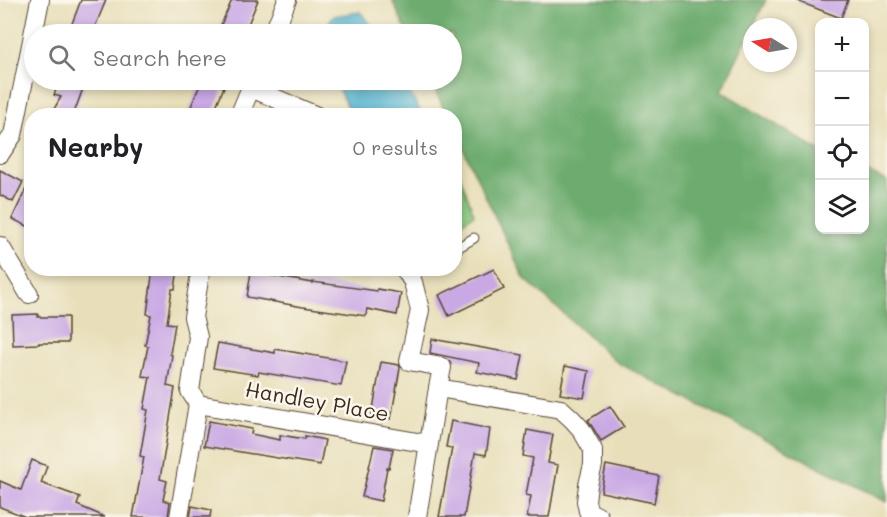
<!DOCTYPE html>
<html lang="en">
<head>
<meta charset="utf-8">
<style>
	:root { --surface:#fff; --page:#f2f2f2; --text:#202124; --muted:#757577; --line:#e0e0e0 }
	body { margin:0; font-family:Mali,sans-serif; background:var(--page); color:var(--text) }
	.controls { position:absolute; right:18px; top:18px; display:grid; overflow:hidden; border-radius:12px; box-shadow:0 3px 9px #0003 }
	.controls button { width:54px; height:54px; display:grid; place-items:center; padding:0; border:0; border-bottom:2px solid var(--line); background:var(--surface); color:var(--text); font:30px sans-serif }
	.compass { position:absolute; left:743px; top:18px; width:54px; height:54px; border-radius:50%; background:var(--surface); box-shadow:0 3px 9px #0003; rotate:281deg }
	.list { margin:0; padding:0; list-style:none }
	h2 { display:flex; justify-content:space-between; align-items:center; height:78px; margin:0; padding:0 24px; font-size:26px }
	h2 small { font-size:20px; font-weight:400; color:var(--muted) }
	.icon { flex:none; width:33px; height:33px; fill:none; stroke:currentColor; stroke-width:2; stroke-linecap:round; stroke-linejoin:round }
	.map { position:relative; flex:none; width:887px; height:517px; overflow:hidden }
	.search { position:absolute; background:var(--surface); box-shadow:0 3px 9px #0003; left:24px; top:24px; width:438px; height:66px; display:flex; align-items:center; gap:15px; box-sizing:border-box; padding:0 21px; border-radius:33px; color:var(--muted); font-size:22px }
	.panel { position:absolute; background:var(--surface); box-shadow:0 3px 9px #0003; left:24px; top:108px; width:438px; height:168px; border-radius:24px }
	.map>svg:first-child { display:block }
	.green { fill:#87c880; stroke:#61794f; stroke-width:1.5 }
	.forest { fill:#6dac6e; stroke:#546b46; stroke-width:1.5 }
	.water { fill:#4fb1ce; stroke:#456e76; stroke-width:1.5 }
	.building { fill:#c9a8e4 }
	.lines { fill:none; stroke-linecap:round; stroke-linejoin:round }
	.lane-casing { stroke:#554535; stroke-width:11 }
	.street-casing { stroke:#554535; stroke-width:20 }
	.lane { stroke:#fff; stroke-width:9 }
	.street { stroke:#fff; stroke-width:18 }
	.labels { text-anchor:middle; stroke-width:5; stroke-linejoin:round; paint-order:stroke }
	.street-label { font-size:21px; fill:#3b2a1e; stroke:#fbf7ec }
</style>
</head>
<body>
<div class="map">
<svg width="887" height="517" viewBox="0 0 887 517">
	<rect width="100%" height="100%" fill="#fbf7ec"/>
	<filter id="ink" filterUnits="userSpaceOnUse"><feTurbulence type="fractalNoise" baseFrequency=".0167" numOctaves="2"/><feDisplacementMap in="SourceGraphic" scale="12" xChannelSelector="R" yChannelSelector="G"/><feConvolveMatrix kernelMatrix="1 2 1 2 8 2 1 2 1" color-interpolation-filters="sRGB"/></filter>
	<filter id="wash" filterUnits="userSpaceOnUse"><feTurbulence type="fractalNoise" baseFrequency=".008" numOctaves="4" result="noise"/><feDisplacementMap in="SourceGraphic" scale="24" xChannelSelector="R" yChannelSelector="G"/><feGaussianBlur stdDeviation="1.35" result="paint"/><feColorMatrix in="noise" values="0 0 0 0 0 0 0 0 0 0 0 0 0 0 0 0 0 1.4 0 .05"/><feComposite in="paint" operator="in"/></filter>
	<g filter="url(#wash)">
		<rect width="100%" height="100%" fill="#e8dfba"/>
		<path class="green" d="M 455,163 L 474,214 L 455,227 L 454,227 Z"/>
		<path class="forest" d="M 392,0 L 766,0 L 721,91 L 819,151 L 820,230 L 864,230 L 865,171 L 887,181 L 887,502 L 618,363 L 524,278 L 455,131 L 454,116 L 447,115 L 430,80 L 452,80 L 452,34 L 408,34 Z"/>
		<g class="water">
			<path d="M 361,12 L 378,34 L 322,34 L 333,16 Z"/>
			<path d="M 334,80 L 403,80 L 420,111 L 420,115 L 351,115 Z"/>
		</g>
		<g id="blocks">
			<g class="building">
				<path d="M 81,0 L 106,0 L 92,34 L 68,34 Z"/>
				<path d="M 232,0 L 258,0 L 244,34 L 217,34 Z"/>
				<path d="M 798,0 L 848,0 L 841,18 L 797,1 Z"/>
				<path d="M 60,80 L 86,80 L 73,116 L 50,116 L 61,97 L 54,95 Z"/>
				<path d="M 202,80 L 207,80 L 224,87 L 212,116 L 187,116 Z"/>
				<path d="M 0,170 L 23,182 L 13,202 L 0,195 Z"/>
				<path d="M 32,176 L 32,228 L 12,219 Z"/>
				<path d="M 153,268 L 178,268 L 175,289 L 172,289 L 167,323 L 175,324 L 170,354 L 172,355 L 167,386 L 175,388 L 160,479 L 167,481 L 163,500 L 170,502 L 168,517 L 133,517 L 144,457 L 140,456 L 148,410 L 144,409 L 150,377 L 142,376 L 148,346 L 145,345 L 151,315 L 147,314 Z"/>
				<path d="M 494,269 L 504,289 L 449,316 L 439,295 Z"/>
				<path d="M 251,272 L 313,283 L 313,282 L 377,291 L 377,289 L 401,293 L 397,315 L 367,309 L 366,316 L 303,307 L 247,297 Z"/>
				<path d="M 38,314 L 38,317 L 68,317 L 68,343 L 39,343 L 39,344 L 13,345 L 12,315 Z"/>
				<path d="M 432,339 L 523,355 L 518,380 L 477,372 L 479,363 L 430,353 Z"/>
				<path d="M 218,343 L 275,353 L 275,349 L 346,361 L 341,386 L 259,372 L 258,375 L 213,368 Z"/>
				<path d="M 381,362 L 399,365 L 400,368 L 391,419 L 372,415 Z"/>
				<path d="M 565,366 L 589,371 L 584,398 L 560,394 Z"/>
				<path d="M 610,406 L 624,427 L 601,441 L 588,420 Z"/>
				<path d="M 209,421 L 252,429 L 251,434 L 280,440 L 280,435 L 305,439 L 305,436 L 325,440 L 320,465 L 204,446 Z"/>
				<path d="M 451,421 L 490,429 L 486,455 L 475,453 L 464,517 L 439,517 L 452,448 L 446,447 Z"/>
				<path d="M 527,430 L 553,435 L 548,463 L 558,465 L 549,517 L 527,517 L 531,496 L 526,495 L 533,458 L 523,456 Z"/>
				<path d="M 374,446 L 393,449 L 389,468 L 387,468 L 381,501 L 362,497 Z"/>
				<path d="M 32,460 L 47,466 L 41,483 L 80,497 L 77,505 L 105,517 L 26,517 L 0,507 L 0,481 L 21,490 Z"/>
				<path d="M 606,465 L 659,476 L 654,503 L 601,492 Z"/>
				<path d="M 192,506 L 211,510 L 210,517 L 190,517 Z"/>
			</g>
		</g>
	</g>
	<g filter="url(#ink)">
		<use href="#blocks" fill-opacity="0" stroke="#554535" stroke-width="1.5"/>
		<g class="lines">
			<defs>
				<g id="lane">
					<path d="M 454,250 L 474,238"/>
					<path d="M 410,277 L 423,268"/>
				</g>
				<g id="street">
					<path d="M 273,34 L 287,0"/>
					<path d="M 251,88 L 317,116"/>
					<path d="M 239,116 L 254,80"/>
					<path d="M 0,154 L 13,135 L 40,0"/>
					<path d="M 0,246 L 29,294"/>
					<path d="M 404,268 L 413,282 L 420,310 L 409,361 L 442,367 L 438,388 L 561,409 L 572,419 L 581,429 L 593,450 L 593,465 L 588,485 L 586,501 L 588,511 L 599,517"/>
					<path d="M 198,404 L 429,444"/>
					<path d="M 179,517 L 198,404 L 190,391 L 198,337 L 193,317 L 201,268"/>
					<path d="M 417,517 L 438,388"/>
				</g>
			</defs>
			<use href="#lane" class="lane-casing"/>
			<use href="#street" class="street-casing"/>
			<use href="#lane" class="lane"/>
			<use href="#street" class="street"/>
		</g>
	</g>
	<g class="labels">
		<g class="street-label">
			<text transform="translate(317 402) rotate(10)" y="7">Handley Place</text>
		</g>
	</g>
</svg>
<div class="controls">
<button>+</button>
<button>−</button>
<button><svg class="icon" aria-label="locate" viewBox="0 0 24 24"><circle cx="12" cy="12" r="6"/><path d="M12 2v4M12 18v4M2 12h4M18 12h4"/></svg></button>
<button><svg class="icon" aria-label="layers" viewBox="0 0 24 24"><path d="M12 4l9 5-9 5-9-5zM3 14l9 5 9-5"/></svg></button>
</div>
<svg class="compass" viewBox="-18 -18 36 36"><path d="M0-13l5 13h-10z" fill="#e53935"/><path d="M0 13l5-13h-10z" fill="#757577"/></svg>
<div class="search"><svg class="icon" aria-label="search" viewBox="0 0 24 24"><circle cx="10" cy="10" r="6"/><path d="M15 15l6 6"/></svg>Search here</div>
<section class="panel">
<h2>Nearby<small>0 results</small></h2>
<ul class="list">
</ul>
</section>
</div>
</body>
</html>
